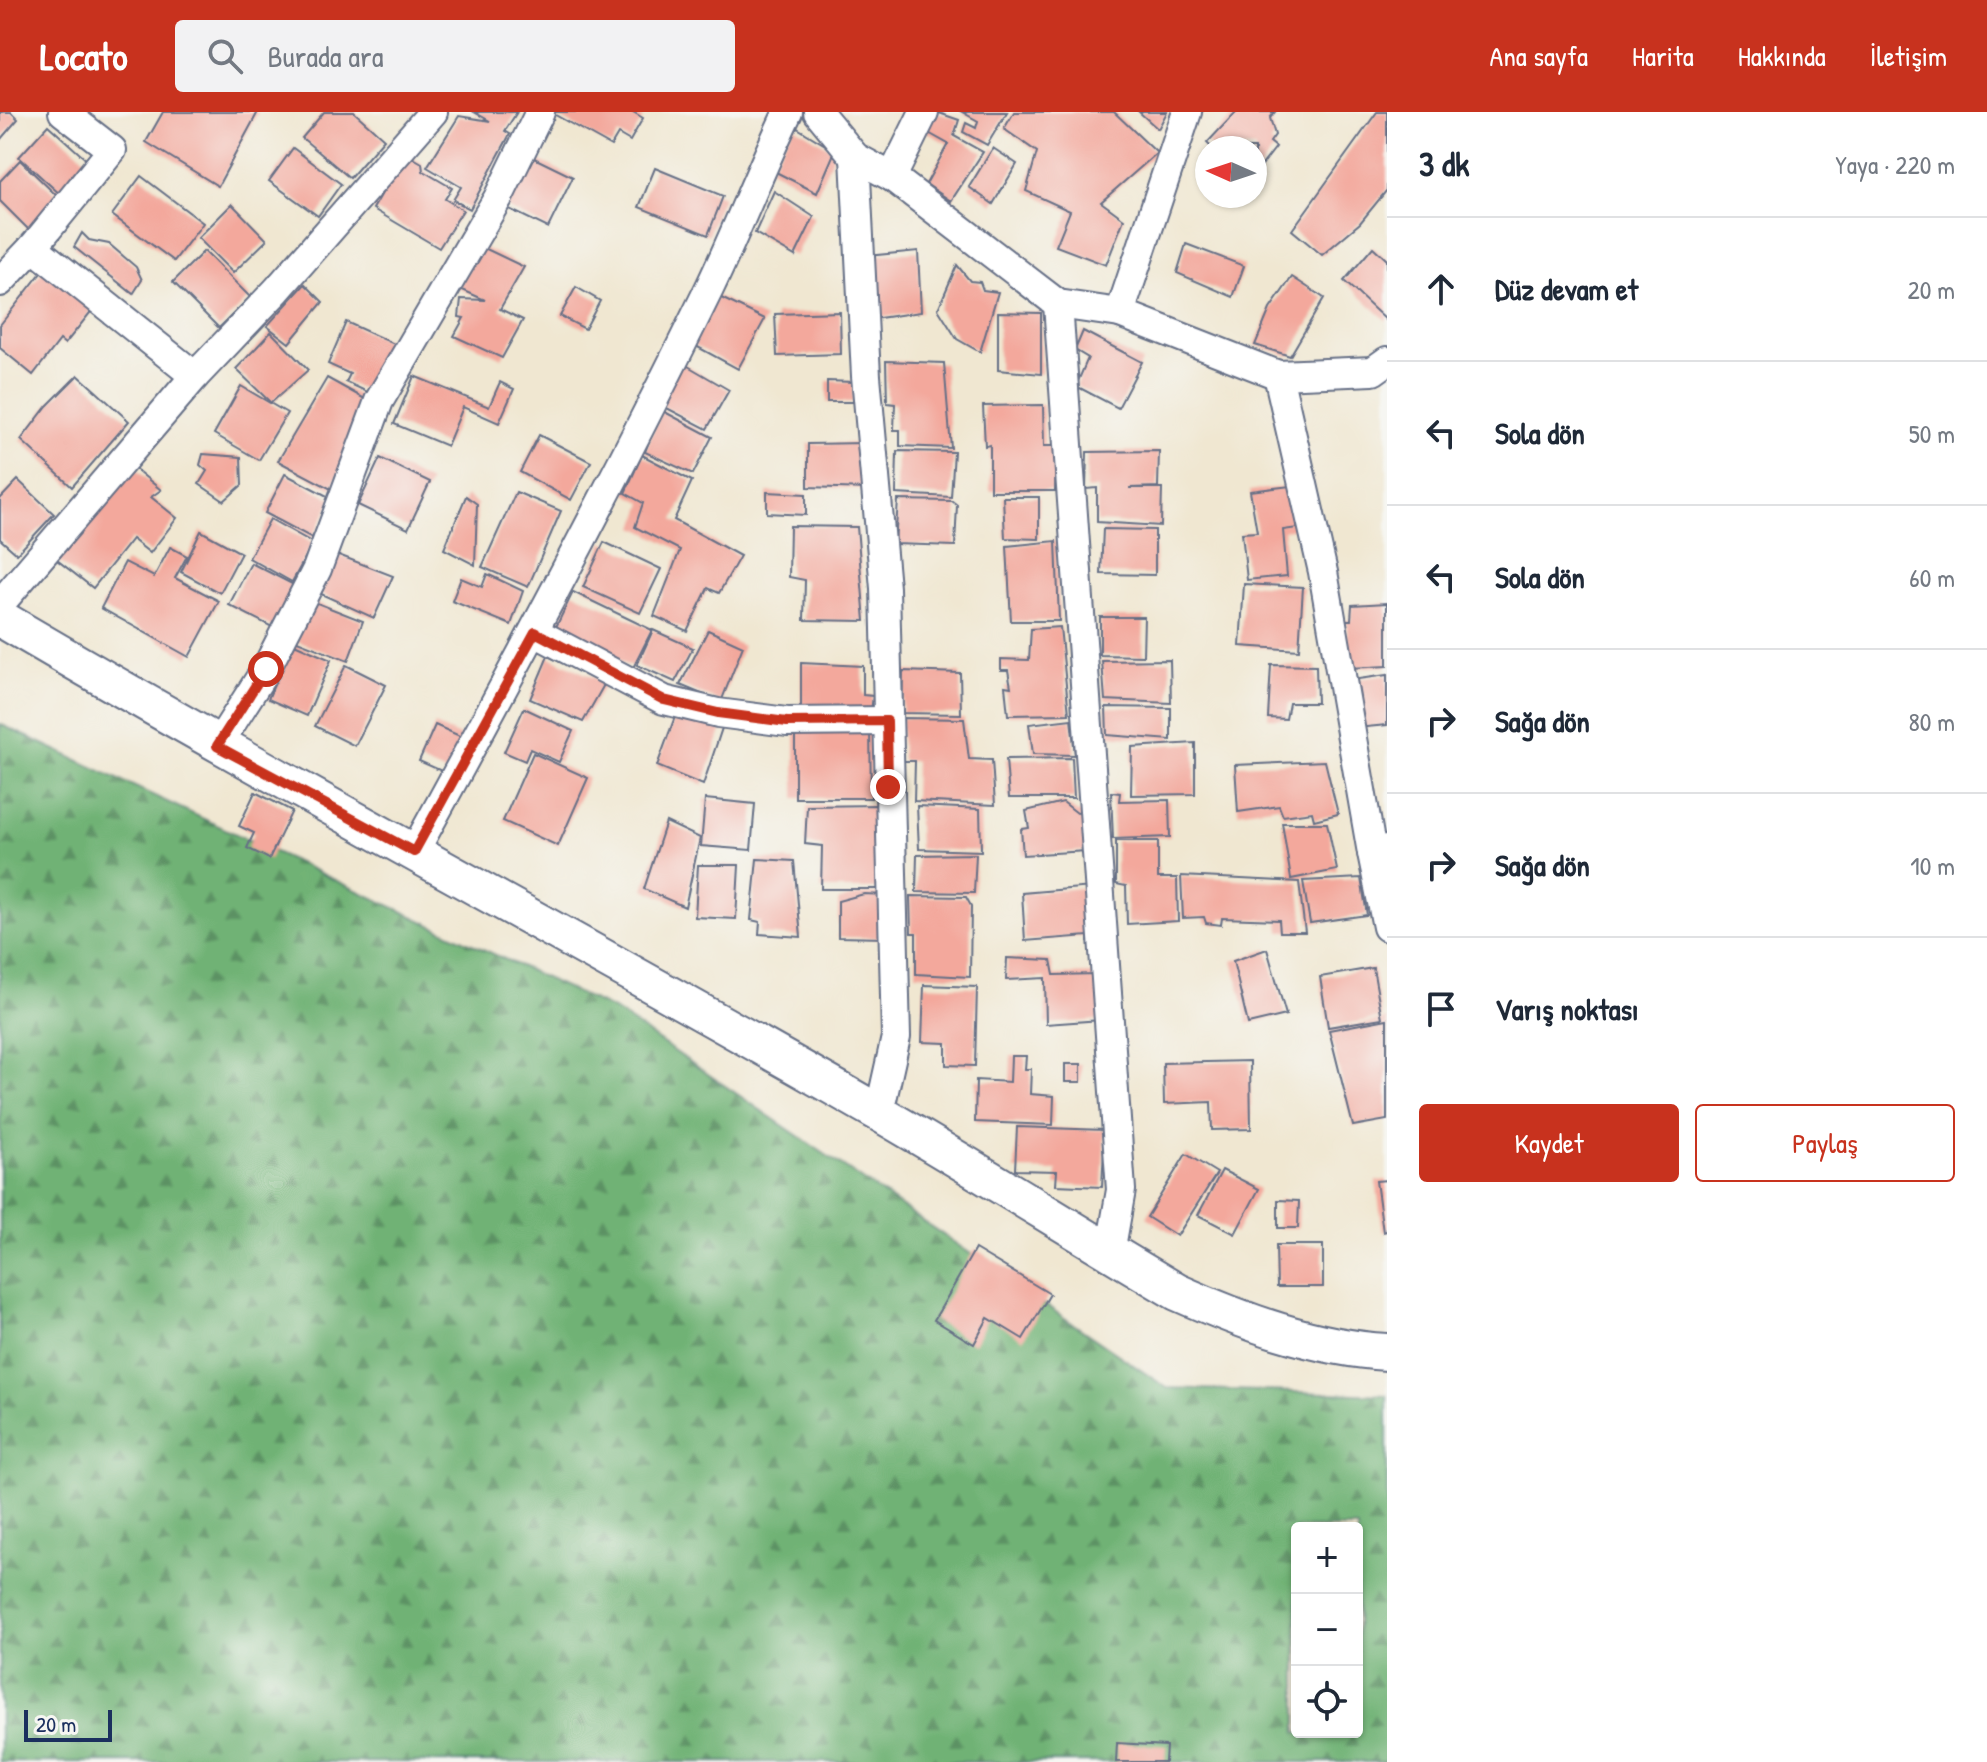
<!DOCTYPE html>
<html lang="tr">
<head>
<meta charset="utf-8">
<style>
	:root { --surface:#fff; --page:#f2f2f3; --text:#1f2937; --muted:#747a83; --line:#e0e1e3; --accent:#c8321e }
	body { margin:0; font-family:"Patrick Hand",sans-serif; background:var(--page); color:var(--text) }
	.controls { position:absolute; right:24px; bottom:24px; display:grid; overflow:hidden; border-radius:8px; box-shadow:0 2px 6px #0004 }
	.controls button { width:72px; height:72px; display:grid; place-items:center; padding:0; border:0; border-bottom:2px solid var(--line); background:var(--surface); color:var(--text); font:40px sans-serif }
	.compass { position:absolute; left:1195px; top:24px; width:72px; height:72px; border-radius:50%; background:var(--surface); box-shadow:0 2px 6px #0004; rotate:273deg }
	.scale { position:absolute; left:24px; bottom:20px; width:88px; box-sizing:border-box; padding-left:8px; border:4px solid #1b2f5e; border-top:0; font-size:22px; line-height:28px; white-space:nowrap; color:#1b2f5e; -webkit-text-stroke:6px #f6f6f2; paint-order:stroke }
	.stop { position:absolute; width:24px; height:24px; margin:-18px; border:6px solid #c8321e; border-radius:50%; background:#fff }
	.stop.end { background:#c8321e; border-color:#fff; box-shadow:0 2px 8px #0008 }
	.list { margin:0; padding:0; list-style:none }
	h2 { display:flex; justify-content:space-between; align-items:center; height:104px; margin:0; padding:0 32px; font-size:34px }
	h2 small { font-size:26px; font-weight:400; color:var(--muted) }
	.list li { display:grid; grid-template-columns:52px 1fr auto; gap:24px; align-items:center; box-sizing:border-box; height:144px; padding:0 32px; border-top:2px solid var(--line) }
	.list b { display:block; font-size:30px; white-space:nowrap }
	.list em { font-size:26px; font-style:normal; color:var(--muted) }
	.actions { display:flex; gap:16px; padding:24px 32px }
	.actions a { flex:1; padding:18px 0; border:2px solid var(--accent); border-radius:8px; text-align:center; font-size:28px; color:var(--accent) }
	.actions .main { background:var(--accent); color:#fff }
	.icon { flex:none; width:44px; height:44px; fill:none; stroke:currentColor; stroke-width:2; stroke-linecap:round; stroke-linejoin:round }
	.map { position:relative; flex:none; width:1387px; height:1650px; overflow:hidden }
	header { display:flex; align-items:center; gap:48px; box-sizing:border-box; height:112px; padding:0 40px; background:var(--accent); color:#fff }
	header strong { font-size:38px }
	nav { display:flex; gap:44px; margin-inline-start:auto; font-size:28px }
	.search { width:560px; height:72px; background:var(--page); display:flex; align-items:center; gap:20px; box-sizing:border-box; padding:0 28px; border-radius:8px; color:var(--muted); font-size:30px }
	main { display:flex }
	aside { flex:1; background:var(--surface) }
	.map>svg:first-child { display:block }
	.forest { fill:url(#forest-firs); stroke:#46706a; stroke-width:2; fill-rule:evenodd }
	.building { fill:#f3a89c }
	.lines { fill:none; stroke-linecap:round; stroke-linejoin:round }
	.minor-casing { stroke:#666f86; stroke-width:32 }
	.tertiary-casing { stroke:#666f86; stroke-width:40 }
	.minor { stroke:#fff; stroke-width:28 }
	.tertiary { stroke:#fff; stroke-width:36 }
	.route { stroke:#c8321e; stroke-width:10 }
</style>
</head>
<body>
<header>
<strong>Locato</strong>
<div class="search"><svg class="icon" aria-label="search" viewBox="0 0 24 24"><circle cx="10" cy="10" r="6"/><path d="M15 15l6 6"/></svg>Burada ara</div>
<nav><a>Ana sayfa</a><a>Harita</a><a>Hakkında</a><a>İletişim</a></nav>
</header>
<main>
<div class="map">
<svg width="1387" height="1650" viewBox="0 0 1387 1650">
	<defs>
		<pattern id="forest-firs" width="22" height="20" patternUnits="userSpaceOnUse" patternTransform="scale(2)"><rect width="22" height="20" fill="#70b275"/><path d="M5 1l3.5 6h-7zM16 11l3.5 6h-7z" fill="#5b9163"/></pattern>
	</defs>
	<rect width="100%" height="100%" fill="#f6f6f2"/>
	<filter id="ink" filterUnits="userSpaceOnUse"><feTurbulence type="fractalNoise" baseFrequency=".0125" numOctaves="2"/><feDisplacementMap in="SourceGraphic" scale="16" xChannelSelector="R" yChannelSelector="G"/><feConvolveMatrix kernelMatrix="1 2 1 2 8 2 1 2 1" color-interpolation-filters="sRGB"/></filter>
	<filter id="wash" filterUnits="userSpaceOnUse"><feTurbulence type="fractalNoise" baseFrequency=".006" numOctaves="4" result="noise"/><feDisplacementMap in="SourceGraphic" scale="32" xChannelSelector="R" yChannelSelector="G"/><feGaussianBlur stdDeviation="1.8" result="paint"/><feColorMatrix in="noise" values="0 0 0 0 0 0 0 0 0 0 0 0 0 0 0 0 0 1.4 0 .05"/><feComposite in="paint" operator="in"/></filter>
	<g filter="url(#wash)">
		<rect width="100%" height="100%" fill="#f0e7d1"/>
		<path class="forest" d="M 0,612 L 614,898 L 1167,1276 L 1387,1283 L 1387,1650 L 0,1650 ZM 1297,1416 L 1357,1416 L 1357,1620 L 1297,1620 Z"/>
		<g id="blocks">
			<g class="building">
				<path d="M 0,0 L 11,0 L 18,7 L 0,28 Z"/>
				<path d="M 163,0 L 258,0 L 218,74 L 146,30 Z"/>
				<path d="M 324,0 L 354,0 L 384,27 L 350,66 L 302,26 Z"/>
				<path d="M 474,0 L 517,0 L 505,19 L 510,22 L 470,97 L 453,88 L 461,75 L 427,55 L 459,4 L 490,9 Z"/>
				<path d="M 550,0 L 633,0 L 643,6 L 630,29 L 618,22 L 611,34 Z"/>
				<path d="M 936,0 L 959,8 L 954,24 L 983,40 L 951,89 L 926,72 L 948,32 L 925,19 Z"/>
				<path d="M 962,0 L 1007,0 L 987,33 L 963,20 L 966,11 L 976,16 L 978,9 Z"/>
				<path d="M 1014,0 L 1114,0 L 1157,41 L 1101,90 L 1124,107 L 1106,153 L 1056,134 L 1070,99 L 1026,79 L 1037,40 L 1004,17 Z"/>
				<path d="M 1139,0 L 1167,0 L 1158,17 Z"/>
				<path d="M 1236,0 L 1275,0 L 1270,6 L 1275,23 L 1270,30 L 1276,35 L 1255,62 L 1255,36 L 1212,36 L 1207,31 Z"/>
				<path d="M 1377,0 L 1387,0 L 1387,78 L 1360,111 L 1322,143 L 1292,118 Z"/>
				<path d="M 48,13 L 90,51 L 61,83 L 19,45 Z"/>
				<path d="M 794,14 L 835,39 L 817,81 L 770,57 Z"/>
				<path d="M 293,36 L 341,72 L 318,104 L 269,69 Z"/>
				<path d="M 993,36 L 1017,52 L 993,92 L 969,75 Z"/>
				<path d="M 405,41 L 422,51 L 423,59 L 452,76 L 445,87 L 463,98 L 439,136 L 373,97 Z"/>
				<path d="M 530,44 L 573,65 L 548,116 L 505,95 Z"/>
				<path d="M 20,48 L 60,87 L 30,119 L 0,89 L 0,69 Z"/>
				<path d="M 655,56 L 723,84 L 708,123 L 639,95 Z"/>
				<path d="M 141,64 L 203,111 L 174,149 L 112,103 Z"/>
				<path d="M 774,79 L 814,105 L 795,144 L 755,121 Z"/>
				<path d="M 232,92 L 267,128 L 233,161 L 198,126 Z"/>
				<path d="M 82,121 L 89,128 L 109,132 L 136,155 L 142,168 L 133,182 L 74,135 Z"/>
				<path d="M 1186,132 L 1244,154 L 1233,185 L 1177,161 Z"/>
				<path d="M 480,134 L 524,155 L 500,197 L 523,208 L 502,246 L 454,224 L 464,206 L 459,205 L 461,187 L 485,188 L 458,176 Z"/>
				<path d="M 1373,135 L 1387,148 L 1387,209 L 1344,169 Z"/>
				<path d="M 204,139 L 250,185 L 219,216 L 173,170 Z"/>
				<path d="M 918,139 L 921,200 L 872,207 L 867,144 Z"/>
				<path d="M 957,153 L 970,169 L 980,170 L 983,178 L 998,180 L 980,240 L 957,227 L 938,197 Z"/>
				<path d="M 45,156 L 94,196 L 65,232 L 60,228 L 33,263 L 0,236 L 0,213 Z"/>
				<path d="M 1292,165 L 1324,186 L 1290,244 L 1255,233 L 1270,197 Z"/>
				<path d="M 305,172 L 323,190 L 289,231 L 267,214 Z"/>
				<path d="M 576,175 L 600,189 L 585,217 L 560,204 Z"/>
				<path d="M 717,184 L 765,207 L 738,257 L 694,233 Z"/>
				<path d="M 840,200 L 841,242 L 777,244 L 775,202 Z"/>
				<path d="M 998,200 L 1041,201 L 1041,262 L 998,258 Z"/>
				<path d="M 346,210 L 401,235 L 378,285 L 346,270 L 350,262 L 328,252 Z"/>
				<path d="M 1083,219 L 1142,250 L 1118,296 L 1076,274 L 1088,246 L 1075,238 Z"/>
				<path d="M 271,220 L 308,258 L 271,291 L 236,257 Z"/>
				<path d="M 886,249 L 944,251 L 951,336 L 900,334 L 900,318 L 894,318 L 895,292 L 887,291 Z"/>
				<path d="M 681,250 L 729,278 L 707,317 L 659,292 Z"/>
				<path d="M 78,263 L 129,309 L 72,375 L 21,328 L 47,294 Z"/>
				<path d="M 414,264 L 489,295 L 500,270 L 514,277 L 499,311 L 463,295 L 447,334 L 394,312 Z"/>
				<path d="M 327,266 L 374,292 L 331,377 L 278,349 Z"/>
				<path d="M 827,269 L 853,270 L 853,290 L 827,290 Z"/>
				<path d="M 241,274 L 287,301 L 259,348 L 214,322 Z"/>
				<path d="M 1043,293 L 1044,334 L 1056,334 L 1055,379 L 990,379 L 990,333 L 985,334 L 983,294 Z"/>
				<path d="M 661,298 L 712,325 L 693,362 L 645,340 Z"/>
				<path d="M 539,323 L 591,350 L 571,388 L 520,360 Z"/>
				<path d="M 864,331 L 867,377 L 808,375 L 808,332 Z"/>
				<path d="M 897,339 L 954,340 L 951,385 L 896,382 Z"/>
				<path d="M 1159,339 L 1158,375 L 1129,376 L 1162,376 L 1161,414 L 1097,410 L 1097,376 L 1086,377 L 1087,340 Z"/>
				<path d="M 203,342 L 241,345 L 242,373 L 224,389 L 199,372 L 207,359 L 200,353 Z"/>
				<path d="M 642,343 L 692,369 L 674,408 L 740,444 L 719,481 L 708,476 L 687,519 L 654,504 L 680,438 L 635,415 L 643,391 L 625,381 Z"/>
				<path d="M 380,346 L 430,370 L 408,417 L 358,393 Z"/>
				<path d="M 133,355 L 161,378 L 151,385 L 177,406 L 150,441 L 132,427 L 93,476 L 57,448 Z"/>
				<path d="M 285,362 L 333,387 L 312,426 L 265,401 Z"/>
				<path d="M 18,368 L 54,402 L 17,442 L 0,427 L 0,387 Z"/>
				<path d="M 1290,374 L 1298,416 L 1283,418 L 1287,464 L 1247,468 L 1242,421 L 1257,420 L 1250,379 Z"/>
				<path d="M 516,380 L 561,399 L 528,475 L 482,455 Z"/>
				<path d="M 767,380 L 806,382 L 806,403 L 767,401 Z"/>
				<path d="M 466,384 L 477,392 L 475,453 L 444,437 Z"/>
				<path d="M 1003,385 L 1039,385 L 1039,427 L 1005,426 Z"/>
				<path d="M 898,388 L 952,389 L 957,393 L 955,434 L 895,432 Z"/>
				<path d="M 270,407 L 313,431 L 292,470 L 249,446 Z"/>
				<path d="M 790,414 L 857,415 L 865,509 L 804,508 L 805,468 L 789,465 Z"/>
				<path d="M 1103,417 L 1155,418 L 1155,463 L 1101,462 Z"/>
				<path d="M 201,419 L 241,441 L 220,481 L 181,460 Z"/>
				<path d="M 1056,429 L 1059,509 L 1011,509 L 1007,434 Z"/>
				<path d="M 604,430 L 661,457 L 640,501 L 583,475 Z"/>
				<path d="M 170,435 L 187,444 L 175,466 L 219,489 L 189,545 L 101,496 L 125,450 L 154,465 Z"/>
				<path d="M 336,442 L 393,464 L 374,506 L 321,482 Z"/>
				<path d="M 251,451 L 296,474 L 274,516 L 229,493 Z"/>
				<path d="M 487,462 L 523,479 L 511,513 L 452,489 L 461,466 L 482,475 Z"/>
				<path d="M 1244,472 L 1303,475 L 1299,538 L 1240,534 Z"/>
				<path d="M 573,480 L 652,518 L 633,556 L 555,517 Z"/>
				<path d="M 312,489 L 363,509 L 348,549 L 297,529 Z"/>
				<path d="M 1387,491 L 1387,554 L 1350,556 L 1346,508 L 1351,508 L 1352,493 Z"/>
				<path d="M 1100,505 L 1144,505 L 1143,544 L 1100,543 Z"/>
				<path d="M 1060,515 L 1069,602 L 1008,603 L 1005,574 L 1011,575 L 1008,558 L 1001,558 L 1001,547 L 1029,548 L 1031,517 Z"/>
				<path d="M 653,518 L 693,536 L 675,570 L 637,553 Z"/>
				<path d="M 708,518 L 743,534 L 721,590 L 680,573 Z"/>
				<path d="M 292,531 L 331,548 L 307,604 L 268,587 Z"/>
				<path d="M 548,544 L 605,571 L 583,610 L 530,587 Z"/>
				<path d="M 1170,548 L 1171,591 L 1105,588 L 1102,549 Z"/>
				<path d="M 801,551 L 863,554 L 863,583 L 873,584 L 871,599 L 801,598 Z"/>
				<path d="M 346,553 L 386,573 L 355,634 L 315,614 Z"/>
				<path d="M 1271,553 L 1316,554 L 1317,591 L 1289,591 L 1286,607 L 1268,606 Z"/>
				<path d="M 903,559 L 960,561 L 961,602 L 902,601 Z"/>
				<path d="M 1387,563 L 1387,613 L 1356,616 L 1351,568 Z"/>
				<path d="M 1106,595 L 1171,596 L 1171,628 L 1107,623 Z"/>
				<path d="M 524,596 L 573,619 L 559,650 L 530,637 L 525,649 L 504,640 Z"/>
				<path d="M 676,602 L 723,613 L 703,673 L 657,654 Z"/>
				<path d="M 901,606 L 964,607 L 969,647 L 992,648 L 995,693 L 914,689 L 915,649 L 902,649 Z"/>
				<path d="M 1071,607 L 1075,643 L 1033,642 L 1029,612 Z"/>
				<path d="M 435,613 L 462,625 L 446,661 L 419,649 Z"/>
				<path d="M 795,616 L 870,616 L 871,686 L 795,686 Z"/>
				<path d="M 1195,631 L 1195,682 L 1131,683 L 1132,635 Z"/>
				<path d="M 533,641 L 588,666 L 558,734 L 503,709 Z"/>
				<path d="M 1072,646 L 1074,686 L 1009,686 L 1006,647 Z"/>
				<path d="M 1325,649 L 1338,702 L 1314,708 L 1312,700 L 1283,704 L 1279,694 L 1238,700 L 1235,653 Z"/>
				<path d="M 255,680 L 292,699 L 269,747 L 247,736 L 254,721 L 239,714 Z"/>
				<path d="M 1111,680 L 1120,681 L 1119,689 L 1169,688 L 1170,725 L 1113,727 Z"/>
				<path d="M 705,687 L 755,692 L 751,738 L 701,734 Z"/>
				<path d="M 1063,690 L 1077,701 L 1086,699 L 1086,739 L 1023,743 L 1021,717 L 1029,716 L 1026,699 Z"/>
				<path d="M 880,693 L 882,777 L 821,777 L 822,734 L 805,732 L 807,694 Z"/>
				<path d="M 917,694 L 980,697 L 981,739 L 919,737 Z"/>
				<path d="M 666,710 L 700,726 L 685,795 L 644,777 Z"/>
				<path d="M 1282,711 L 1327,711 L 1337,758 L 1291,767 Z"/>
				<path d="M 1116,729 L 1158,729 L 1158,766 L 1177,766 L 1178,809 L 1127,812 L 1126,774 L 1116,772 Z"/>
				<path d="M 976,742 L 974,781 L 916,780 L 917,743 Z"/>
				<path d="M 757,747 L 794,749 L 801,825 L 759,822 L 760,810 L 751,808 Z"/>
				<path d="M 698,753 L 739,753 L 736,807 L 695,805 Z"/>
				<path d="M 1181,764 L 1299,770 L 1305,820 L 1280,820 L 1279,808 L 1222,806 L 1221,813 L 1206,811 L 1204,805 L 1183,806 Z"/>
				<path d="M 1361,766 L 1367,803 L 1310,811 L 1303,769 Z"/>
				<path d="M 1092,775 L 1101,829 L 1088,829 L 1088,824 L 1025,829 L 1022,781 Z"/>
				<path d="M 864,782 L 884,783 L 885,826 L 838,825 L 838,789 Z"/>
				<path d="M 910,784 L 966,785 L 971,794 L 970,865 L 916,862 L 916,821 L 911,821 Z"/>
				<path d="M 1267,837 L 1286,903 L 1248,912 L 1233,849 Z"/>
				<path d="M 1007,846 L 1051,848 L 1054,863 L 1098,862 L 1101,908 L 1046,912 L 1045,866 L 1006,868 Z"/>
				<path d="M 1373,856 L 1382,906 L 1328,915 L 1320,865 Z"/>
				<path d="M 924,873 L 977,875 L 975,954 L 946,953 L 946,931 L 922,930 Z"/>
				<path d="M 1387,907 L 1387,1008 L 1353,1014 L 1329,918 Z"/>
				<path d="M 1011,944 L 1026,944 L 1025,957 L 1031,957 L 1030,982 L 1054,984 L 1053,1013 L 975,1010 L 976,968 L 1010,970 Z"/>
				<path d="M 1250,949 L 1251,1017 L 1212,1018 L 1211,990 L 1164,992 L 1163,951 Z"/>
				<rect x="1065" y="952" width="16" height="18"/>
				<path d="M 1017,1015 L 1105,1018 L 1102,1075 L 1056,1073 L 1057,1059 L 1015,1058 Z"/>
				<path d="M 1186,1042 L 1217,1061 L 1177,1124 L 1147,1105 Z"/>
				<path d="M 1222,1058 L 1259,1077 L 1235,1122 L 1198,1103 Z"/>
				<path d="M 1387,1068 L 1387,1119 L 1383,1120 L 1376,1069 Z"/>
				<path d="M 1278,1088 L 1299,1089 L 1298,1116 L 1278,1116 Z"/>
				<path d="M 1276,1133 L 1323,1133 L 1323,1175 L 1277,1175 Z"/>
				<path d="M 975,1137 L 1050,1182 L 1023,1227 L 988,1206 L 974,1232 L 934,1208 Z"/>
				<path d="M 1117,1631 L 1166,1634 L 1165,1650 L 1116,1650 Z"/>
			</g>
		</g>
	</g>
	<g filter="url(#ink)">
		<use href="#blocks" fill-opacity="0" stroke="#666f86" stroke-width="2"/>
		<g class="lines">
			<defs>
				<g id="minor">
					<path d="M 818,0 L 855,45 L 892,65 L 1058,192 L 1120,201 L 1278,263 L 1373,259 L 1387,249"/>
					<path d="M 855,45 L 866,264 L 885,476 L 896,925 L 879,1001"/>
					<path d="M 892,65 L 924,0"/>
					<path d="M 33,135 L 195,264"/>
					<path d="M 0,170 L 33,135 L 112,38 L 63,0"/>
					<path d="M 1058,192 L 1121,1078 L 1110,1141"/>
					<path d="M 1120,201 L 1187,0"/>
					<path d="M 1278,263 L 1323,460 L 1372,741 L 1387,738"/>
					<path d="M 0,492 L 195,264 L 277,178 L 433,0"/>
					<path d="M 535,520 L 664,588 L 718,601 L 787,610 L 887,609"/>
					<path d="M 217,634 L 266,557 L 317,457 L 379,289 L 498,86 L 540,0"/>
					<path d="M 414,740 C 516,554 616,367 709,177 C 737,119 760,58 788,0"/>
					<path d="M 1372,741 L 1387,815"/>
				</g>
				<path id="tertiary" d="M 0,506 C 290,677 588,833 879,1001 C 979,1059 1077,1121 1177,1180 C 1242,1209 1315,1236 1387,1240"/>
			</defs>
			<use href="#minor" class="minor-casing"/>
			<use href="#tertiary" class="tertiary-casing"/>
			<use href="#minor" class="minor"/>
			<use href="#tertiary" class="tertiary"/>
		</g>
	</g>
	<g class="lines" filter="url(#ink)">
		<path class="route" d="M 266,557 L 217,634 L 414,740 L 535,520 L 664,588 L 718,601 L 787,610 L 887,609 L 888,675"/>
	</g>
</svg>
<div class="controls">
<button>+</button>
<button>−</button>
<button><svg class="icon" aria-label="locate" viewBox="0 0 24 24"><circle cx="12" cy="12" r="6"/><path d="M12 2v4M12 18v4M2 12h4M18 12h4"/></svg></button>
</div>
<svg class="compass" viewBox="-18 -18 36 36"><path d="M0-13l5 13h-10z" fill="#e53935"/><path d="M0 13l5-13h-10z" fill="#747a83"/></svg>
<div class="scale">20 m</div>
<div class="stop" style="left:266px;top:557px"></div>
<div class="stop end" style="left:888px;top:675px"></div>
</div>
<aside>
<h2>3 dk<small>Yaya · 220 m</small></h2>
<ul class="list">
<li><svg class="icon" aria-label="ahead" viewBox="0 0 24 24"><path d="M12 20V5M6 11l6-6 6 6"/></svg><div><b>Düz devam et</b></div><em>20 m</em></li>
<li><svg class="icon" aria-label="left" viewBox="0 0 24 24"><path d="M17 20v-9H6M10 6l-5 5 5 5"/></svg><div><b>Sola dön</b></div><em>50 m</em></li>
<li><svg class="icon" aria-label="left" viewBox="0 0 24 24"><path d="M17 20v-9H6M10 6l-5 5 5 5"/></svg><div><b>Sola dön</b></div><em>60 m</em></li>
<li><svg class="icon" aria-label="right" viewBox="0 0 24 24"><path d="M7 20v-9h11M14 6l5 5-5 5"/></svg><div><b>Sağa dön</b></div><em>80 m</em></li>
<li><svg class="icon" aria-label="right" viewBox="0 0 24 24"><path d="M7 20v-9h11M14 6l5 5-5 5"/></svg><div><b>Sağa dön</b></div><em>10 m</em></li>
<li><svg class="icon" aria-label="arrive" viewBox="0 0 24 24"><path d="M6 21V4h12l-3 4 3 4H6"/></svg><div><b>Varış noktası</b></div></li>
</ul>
<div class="actions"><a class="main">Kaydet</a><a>Paylaş</a></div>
</aside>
</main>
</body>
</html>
